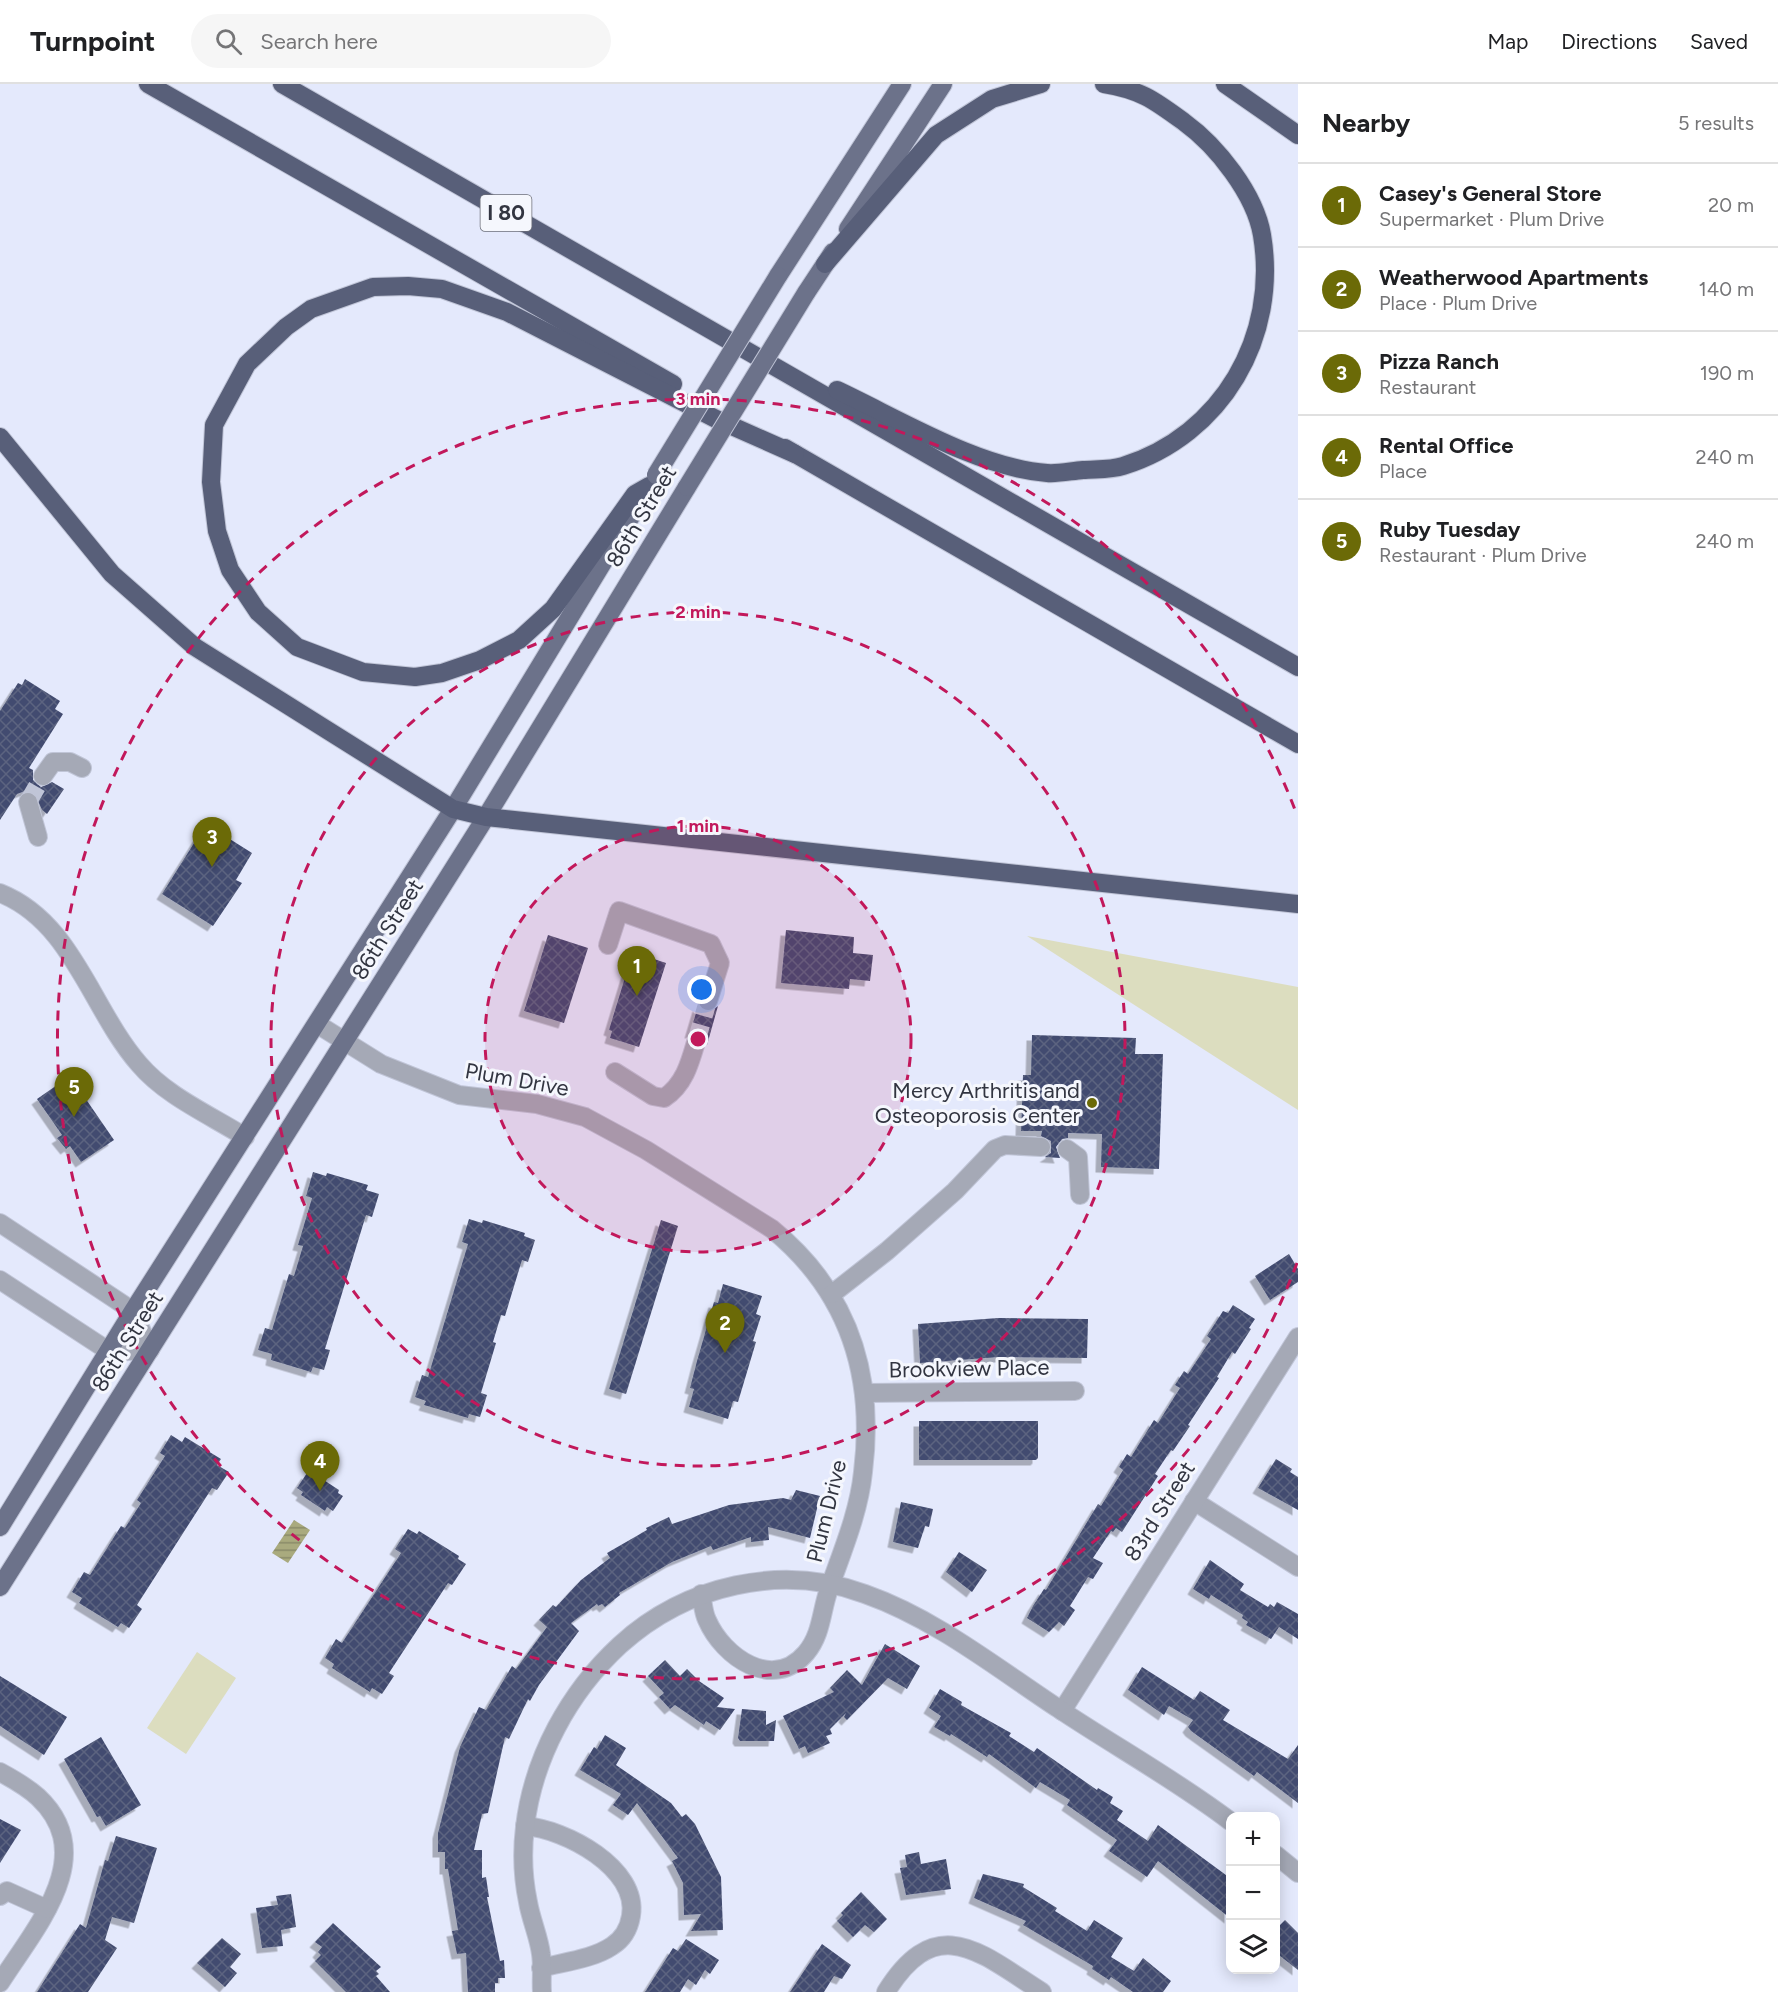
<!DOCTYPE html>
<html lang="en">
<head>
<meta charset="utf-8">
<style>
	:root { --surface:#fff; --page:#f6f6f6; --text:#202124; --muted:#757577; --line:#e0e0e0; --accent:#6b6a07 }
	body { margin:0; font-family:Figtree,sans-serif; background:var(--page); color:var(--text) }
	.controls { position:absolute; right:18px; bottom:18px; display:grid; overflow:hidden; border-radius:12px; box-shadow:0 3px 15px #0003 }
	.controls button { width:54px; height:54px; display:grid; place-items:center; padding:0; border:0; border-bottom:2px solid var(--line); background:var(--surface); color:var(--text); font:30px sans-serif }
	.you { position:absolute; left:702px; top:906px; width:21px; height:21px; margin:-15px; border:4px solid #fff; border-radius:50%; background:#1a73e8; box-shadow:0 0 0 9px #1a73e833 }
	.badge { display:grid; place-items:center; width:39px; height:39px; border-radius:50%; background:var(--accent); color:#fff; font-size:20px; font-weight:700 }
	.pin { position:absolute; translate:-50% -50px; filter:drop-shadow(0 2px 3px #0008) }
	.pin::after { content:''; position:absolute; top:32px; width:21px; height:18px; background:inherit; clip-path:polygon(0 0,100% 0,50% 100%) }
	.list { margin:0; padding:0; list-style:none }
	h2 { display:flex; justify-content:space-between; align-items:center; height:78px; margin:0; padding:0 24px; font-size:26px }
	h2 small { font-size:20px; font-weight:400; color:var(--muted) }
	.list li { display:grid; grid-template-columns:39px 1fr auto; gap:18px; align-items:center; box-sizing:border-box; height:84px; padding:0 24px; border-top:2px solid var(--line) }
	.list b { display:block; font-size:22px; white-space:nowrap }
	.list p { margin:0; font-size:20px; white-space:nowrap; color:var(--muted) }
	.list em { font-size:20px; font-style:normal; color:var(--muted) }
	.icon { flex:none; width:33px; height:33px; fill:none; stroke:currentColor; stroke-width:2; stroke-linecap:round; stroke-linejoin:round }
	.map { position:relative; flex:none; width:1298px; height:1908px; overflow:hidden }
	header { display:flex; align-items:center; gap:36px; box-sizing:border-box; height:84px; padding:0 30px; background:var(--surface); border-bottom:2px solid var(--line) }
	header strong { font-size:28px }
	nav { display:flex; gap:33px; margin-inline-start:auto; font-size:21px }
	.search { width:420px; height:54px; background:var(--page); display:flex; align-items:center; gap:15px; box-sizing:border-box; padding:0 21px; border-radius:33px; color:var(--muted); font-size:22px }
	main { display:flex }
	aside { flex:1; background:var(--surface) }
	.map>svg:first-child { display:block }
	.park { fill:#dcddbf }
	.water { fill:url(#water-rules) }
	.building { fill:url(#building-cross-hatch); filter:url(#shadow) }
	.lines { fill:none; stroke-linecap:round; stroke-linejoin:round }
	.minor-tunnel { stroke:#c0c5d7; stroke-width:18; stroke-dasharray:18 9; stroke-linecap:butt }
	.minor-casing { stroke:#c0c5d7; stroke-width:20 }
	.major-casing { stroke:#c0c5d7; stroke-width:20 }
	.highway-casing { stroke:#c0c5d7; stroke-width:20 }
	.minor { stroke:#a5a9b6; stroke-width:18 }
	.major { stroke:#6c728a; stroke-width:18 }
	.highway { stroke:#585f79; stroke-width:18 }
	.major-bridge-casing { stroke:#c0c5d7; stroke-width:20; stroke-linecap:butt }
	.major-bridge { stroke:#6c728a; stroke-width:18 }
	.ring { fill:none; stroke:#c2185b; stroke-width:3; stroke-dasharray:10 8 }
	.poi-dot { fill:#6b6a07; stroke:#f5f7fd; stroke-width:2 }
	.labels { text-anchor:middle; stroke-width:6; stroke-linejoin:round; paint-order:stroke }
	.shield { fill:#f5f7fd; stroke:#6c6f79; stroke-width:1.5 }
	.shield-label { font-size:21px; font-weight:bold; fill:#323541 }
	.street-label { font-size:22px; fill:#323541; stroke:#f5f7fd }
	.poi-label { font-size:22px; fill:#323541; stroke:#f5f7fd; text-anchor:end }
	.centre { fill:#c2185b; stroke:#f5f7fd; stroke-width:3 }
	.ring-label { font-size:18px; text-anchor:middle; font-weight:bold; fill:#c2185b; stroke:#f5f7fd; stroke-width:6; stroke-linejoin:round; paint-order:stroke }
</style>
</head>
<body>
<header>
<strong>Turnpoint</strong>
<div class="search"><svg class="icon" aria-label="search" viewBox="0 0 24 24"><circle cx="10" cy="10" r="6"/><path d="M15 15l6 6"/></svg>Search here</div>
<nav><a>Map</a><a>Directions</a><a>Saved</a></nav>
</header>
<main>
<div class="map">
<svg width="1298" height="1908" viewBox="0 0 1298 1908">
	<defs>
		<pattern id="water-rules" width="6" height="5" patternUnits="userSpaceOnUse" patternTransform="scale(1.5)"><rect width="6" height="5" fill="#a9aa7e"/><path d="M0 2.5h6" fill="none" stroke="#8a8b69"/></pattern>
		<pattern id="building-cross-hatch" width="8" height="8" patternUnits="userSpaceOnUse" patternTransform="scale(1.5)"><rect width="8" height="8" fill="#434c6f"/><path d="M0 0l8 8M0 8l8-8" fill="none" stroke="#5c6480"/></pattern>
		<filter id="shadow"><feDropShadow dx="-5.5" dy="5.5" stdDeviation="0" flood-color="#0004"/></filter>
	</defs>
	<rect width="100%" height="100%" fill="#e4e9fc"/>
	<g class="park">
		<path d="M 1027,852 L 1298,903 L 1298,1026 Z"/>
		<path d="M 197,1568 L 236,1594 L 186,1670 L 147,1644 Z"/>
	</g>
	<path class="water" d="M 294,1436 L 310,1446 L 288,1479 L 272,1469 Z"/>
	<g class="building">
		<path d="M 25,595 L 60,617 L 55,625 L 63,630 L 29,684 L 33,686 L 33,696 L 41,703 L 52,698 L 64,705 L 47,730 L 42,726 L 35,710 L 25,707 L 17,710 L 0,736 L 0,627 L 18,599 L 22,601 Z"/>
		<path d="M 206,740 L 252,769 L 236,796 L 242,799 L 213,842 L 162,810 Z"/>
		<path d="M 786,846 L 854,853 L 853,869 L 873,871 L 870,897 L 850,895 L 849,905 L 781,899 Z"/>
		<path d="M 548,851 L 588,864 L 564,939 L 524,927 Z"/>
		<path d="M 636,869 L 666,879 L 639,963 L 610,954 L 612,947 L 609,946 L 630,877 L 633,878 Z"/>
		<path d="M 698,922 L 704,927 L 710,928 L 718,922 L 707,961 L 704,950 L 699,947 L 690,949 Z"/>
		<path d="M 1032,951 L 1136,954 L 1135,970 L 1163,970 L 1159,1085 L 1101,1083 L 1102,1050 L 1068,1049 L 1068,1054 L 1062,1055 L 1056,1063 L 1060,1074 L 1045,1073 L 1051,1069 L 1051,1057 L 1041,1052 L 1042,1047 L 1021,1047 L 1023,991 L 1031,991 Z"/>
		<path d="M 70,992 L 114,1056 L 81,1078 L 70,1062 L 66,1065 L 57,1054 L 62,1051 L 37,1015 Z"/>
		<path d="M 313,1088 L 326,1092 L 327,1089 L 368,1101 L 366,1106 L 379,1110 L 372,1133 L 366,1131 L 325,1265 L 330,1266 L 324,1286 L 313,1283 L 311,1288 L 271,1276 L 272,1270 L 258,1266 L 265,1244 L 272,1246 L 289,1190 L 294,1192 L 303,1162 L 298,1161 L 312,1114 L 306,1112 Z"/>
		<path d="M 469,1135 L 482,1139 L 483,1136 L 525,1149 L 524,1152 L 535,1156 L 528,1178 L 522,1176 L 505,1232 L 501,1231 L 493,1258 L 496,1259 L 481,1309 L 487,1311 L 480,1333 L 469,1330 L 468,1334 L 424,1321 L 426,1317 L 415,1313 L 422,1291 L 428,1293 L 468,1160 L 462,1158 Z"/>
		<path d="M 661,1136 L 678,1142 L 626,1310 L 609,1305 Z"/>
		<path d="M 1289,1170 L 1298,1185 L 1298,1198 L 1270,1216 L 1255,1192 Z"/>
		<path d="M 723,1200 L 762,1212 L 756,1230 L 761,1232 L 753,1257 L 756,1258 L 738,1318 L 733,1317 L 728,1335 L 689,1323 L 694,1305 L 690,1304 L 697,1277 L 714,1218 L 718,1219 Z"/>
		<path d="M 1233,1221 L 1255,1235 L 1249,1244 L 1251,1245 L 1235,1270 L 1232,1268 L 1217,1293 L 1219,1294 L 1188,1341 L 1190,1342 L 1173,1367 L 1171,1366 L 1155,1390 L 1158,1392 L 1122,1448 L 1116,1444 L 1113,1448 L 1111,1447 L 1093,1474 L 1103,1479 L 1093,1495 L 1088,1493 L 1070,1522 L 1075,1526 L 1064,1542 L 1059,1538 L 1049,1548 L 1027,1534 L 1033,1522 L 1044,1505 L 1046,1506 L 1098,1420 L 1101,1422 L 1123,1386 L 1119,1383 L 1127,1370 L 1131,1373 L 1154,1336 L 1158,1339 L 1180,1304 L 1175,1301 L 1184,1287 L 1188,1290 L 1211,1255 L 1207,1252 L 1223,1227 L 1228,1229 Z"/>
		<path d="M 998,1234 L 1088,1235 L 1087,1274 L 999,1273 L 920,1279 L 918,1240 Z"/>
		<path d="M 919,1337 L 1038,1337 L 1038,1374 L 1036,1376 L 919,1376 Z"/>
		<path d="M 171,1351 L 182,1358 L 185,1353 L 221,1375 L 217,1381 L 229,1388 L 217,1406 L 212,1404 L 137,1521 L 142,1525 L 129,1544 L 121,1539 L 118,1543 L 79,1519 L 82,1514 L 72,1508 L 84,1488 L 90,1491 L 121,1442 L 125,1444 L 141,1419 L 137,1416 L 165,1372 L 160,1369 Z"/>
		<path d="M 1276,1375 L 1292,1385 L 1290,1388 L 1298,1393 L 1298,1426 L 1258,1404 Z"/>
		<path d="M 307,1389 L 311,1392 L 313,1389 L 339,1406 L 338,1409 L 343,1412 L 333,1427 L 327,1423 L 325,1427 L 301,1411 L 303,1408 L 297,1404 Z"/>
		<path d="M 796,1406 L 820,1412 L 810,1454 L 768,1443 L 769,1456 L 751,1458 L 751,1453 L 713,1466 L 711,1462 L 672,1478 L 619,1509 L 620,1511 L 605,1523 L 602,1520 L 598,1522 L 597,1520 L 571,1539 L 579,1547 L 539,1601 L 530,1617 L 528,1615 L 509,1655 L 505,1653 L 488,1729 L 482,1730 L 474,1766 L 482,1766 L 482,1794 L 486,1793 L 489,1813 L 487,1813 L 500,1877 L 504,1876 L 505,1894 L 498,1894 L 498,1899 L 495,1899 L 495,1908 L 468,1908 L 466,1869 L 457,1870 L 452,1847 L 458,1846 L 448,1785 L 445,1785 L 445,1768 L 438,1768 L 438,1749 L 460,1663 L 479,1623 L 486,1626 L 512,1582 L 516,1585 L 547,1543 L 539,1536 L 553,1521 L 556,1523 L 581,1496 L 610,1474 L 607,1469 L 647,1446 L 646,1444 L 669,1433 L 672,1440 L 729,1421 L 783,1414 L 791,1416 Z"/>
		<path d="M 901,1418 L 933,1425 L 929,1443 L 925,1442 L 918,1464 L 893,1458 Z"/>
		<path d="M 408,1445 L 417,1450 L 419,1447 L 459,1472 L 458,1475 L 466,1480 L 452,1501 L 448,1499 L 389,1589 L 394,1592 L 382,1610 L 372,1604 L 370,1608 L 332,1584 L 334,1580 L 325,1574 L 336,1555 L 342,1559 L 401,1469 L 395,1465 Z"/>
		<path d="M 959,1468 L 987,1486 L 972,1508 L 946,1488 Z"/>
		<path d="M 1210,1476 L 1244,1500 L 1240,1506 L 1268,1523 L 1270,1520 L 1274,1523 L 1277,1518 L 1298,1530 L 1298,1555 L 1279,1543 L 1271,1555 L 1246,1541 L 1248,1538 L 1242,1534 L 1243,1531 L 1211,1511 L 1209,1515 L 1193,1505 Z"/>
		<path d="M 885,1560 L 920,1582 L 907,1605 L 888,1594 L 847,1636 L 844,1633 L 846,1629 L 830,1645 L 832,1650 L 826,1652 L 830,1659 L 808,1669 L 805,1662 L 799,1665 L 783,1632 L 834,1608 L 830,1604 L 847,1586 L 862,1601 Z"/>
		<path d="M 665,1576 L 680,1592 L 687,1585 L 699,1597 L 724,1614 L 717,1623 L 735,1625 L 720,1646 L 706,1637 L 704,1641 L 675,1621 L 670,1625 L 659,1613 L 664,1609 L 648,1592 Z"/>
		<path d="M 1142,1583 L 1194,1616 L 1200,1607 L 1230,1626 L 1223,1636 L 1288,1675 L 1298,1661 L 1298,1719 L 1257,1688 L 1254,1692 L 1191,1647 L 1188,1643 L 1193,1636 L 1169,1622 L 1164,1631 L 1128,1606 Z"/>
		<path d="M 0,1592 L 67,1633 L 44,1671 L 0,1642 Z"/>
		<path d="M 940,1605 L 962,1618 L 961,1621 L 1011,1649 L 1009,1652 L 1034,1668 L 1037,1664 L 1097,1706 L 1098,1704 L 1113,1713 L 1110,1719 L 1123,1727 L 1117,1736 L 1148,1757 L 1158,1741 L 1230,1794 L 1230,1834 L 1158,1777 L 1147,1793 L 1109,1767 L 1117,1756 L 1067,1721 L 1070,1716 L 1040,1698 L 1036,1704 L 989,1670 L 987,1673 L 951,1650 L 950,1652 L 934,1643 L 941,1632 L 929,1624 Z"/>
		<path d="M 742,1625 L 766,1627 L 766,1641 L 776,1636 L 774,1657 L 740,1657 L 738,1654 Z"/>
		<path d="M 605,1651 L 626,1664 L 616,1681 L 671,1719 L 682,1733 L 686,1730 L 695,1740 L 721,1793 L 723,1846 L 691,1847 L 701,1830 L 684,1831 L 683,1799 L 672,1777 L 678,1774 L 637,1719 L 628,1731 L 613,1721 L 621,1710 L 580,1686 L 594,1663 L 597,1665 Z"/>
		<path d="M 101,1653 L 141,1721 L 106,1742 L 100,1732 L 97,1733 L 64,1675 Z"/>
		<path d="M 0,1735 L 21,1746 L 0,1779 Z"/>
		<path d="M 116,1752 L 157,1764 L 134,1839 L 112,1833 L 105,1856 L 117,1864 L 88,1908 L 37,1908 L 80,1840 L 86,1844 L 105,1776 L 108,1777 Z"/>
		<path d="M 919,1768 L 921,1780 L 946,1775 L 951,1805 L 906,1811 L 900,1784 L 907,1783 L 905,1771 Z"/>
		<path d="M 983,1790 L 1024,1800 L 1023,1803 L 1057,1824 L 1055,1827 L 1087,1847 L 1094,1836 L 1123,1854 L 1111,1873 L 1134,1887 L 1143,1874 L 1171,1897 L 1163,1908 L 1133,1908 L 1111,1893 L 1109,1896 L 1092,1885 L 1093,1882 L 1023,1841 L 1026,1837 L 974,1814 Z"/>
		<path d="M 861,1808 L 887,1835 L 874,1848 L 865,1841 L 853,1853 L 837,1837 L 843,1831 L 841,1829 Z"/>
		<path d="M 291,1810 L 296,1843 L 281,1846 L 283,1862 L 262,1864 L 256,1824 L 278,1821 L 276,1812 Z"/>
		<path d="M 1285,1836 L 1298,1849 L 1298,1886 L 1275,1868 L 1275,1846 Z"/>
		<path d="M 333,1839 L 381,1883 L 376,1887 L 379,1890 L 376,1892 L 390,1908 L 346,1908 L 315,1877 L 321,1871 L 318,1868 L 322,1863 L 315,1858 Z"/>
		<path d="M 222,1854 L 241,1870 L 230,1883 L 237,1889 L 225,1903 L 197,1879 Z"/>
		<path d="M 686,1855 L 719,1876 L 710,1890 L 705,1886 L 696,1901 L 688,1895 L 680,1908 L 645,1908 L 673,1864 L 678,1867 Z"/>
		<path d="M 822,1860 L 851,1881 L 842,1895 L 834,1892 L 824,1908 L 790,1908 Z"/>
	</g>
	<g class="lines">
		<g class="minor-tunnel">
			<path d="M 28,718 L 43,692"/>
			<path d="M 696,958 L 708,917"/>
		</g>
		<defs>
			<g id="minor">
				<path d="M 43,692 L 53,678 L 70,678 L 82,684"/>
				<path d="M 28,718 L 38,753"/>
				<path d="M 0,809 C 73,838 91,925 139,980 C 166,1012 210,1031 245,1053"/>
				<path d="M 608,861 L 619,827 L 711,860 L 720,879 L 708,917"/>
				<path d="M 317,940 L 381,980 L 459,1011 L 537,1020 L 585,1033 L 646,1066 L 772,1145 C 849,1208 875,1292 863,1388 C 859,1428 842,1468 829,1505 C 821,1527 822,1550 806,1569 C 773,1608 723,1573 707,1536 C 703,1528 703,1518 701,1510"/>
				<path d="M 615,988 L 653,1012 L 664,1014 C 684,1001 690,979 696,958"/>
				<path d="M 1067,1065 L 1078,1073 L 1080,1111"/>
				<path d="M 0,1139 L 133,1227 L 150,1266 L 110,1268 L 0,1196"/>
				<path d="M 832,1210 L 887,1167 L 955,1107 L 995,1065 L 1005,1061 L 1041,1063"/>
				<path d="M 864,1309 L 1075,1307"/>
				<path d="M 1194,1417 L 1298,1483"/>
				<path d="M 1062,1627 L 1298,1253"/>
				<path d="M 0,1688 C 13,1695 27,1703 38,1713 C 101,1772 34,1845 0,1899"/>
				<path d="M 525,1742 C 565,1745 639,1784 631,1832 C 629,1844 623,1855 612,1862 C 593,1875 563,1878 541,1884"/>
				<path d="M 1276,1771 L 1298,1789"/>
				<path d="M 0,1812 L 7,1807 L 47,1825"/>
				<path d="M 542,1908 C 541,1896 543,1883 541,1870 C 539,1853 531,1836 528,1818 C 523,1794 522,1767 525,1743 C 533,1674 569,1608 620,1561 C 686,1501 781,1479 865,1510 C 936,1535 998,1585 1059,1625 C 1116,1663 1176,1696 1230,1737"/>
				<path d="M 886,1908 C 937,1826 980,1869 1042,1908"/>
			</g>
			<g id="major">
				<path d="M 848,145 L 943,0"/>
				<path d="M 778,192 L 902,0"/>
				<path d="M 806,209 L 833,168"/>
				<path d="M 0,1443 L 133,1227 L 453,725 L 647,406"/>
				<path d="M 0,1503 L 486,733 L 687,403"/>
			</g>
			<g id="highway">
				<path d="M 148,0 L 673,300"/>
				<path d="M 282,0 L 1298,583"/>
				<path d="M 1225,0 L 1298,51"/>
				<path d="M 825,180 L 936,51 L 992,15 L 1041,0"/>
				<path d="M 837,306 C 899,335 979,384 1047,389 C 1058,390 1071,387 1083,386 C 1096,385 1111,386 1123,382 C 1222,351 1279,253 1262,151 C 1255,110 1217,62 1184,38 C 1154,16 1141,6 1104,0"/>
				<path d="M 0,353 L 112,490 L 195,563 L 453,725 L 486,733 L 1298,820"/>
				<path d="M 785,364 L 1298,660"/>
				<path d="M 649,402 L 635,410 L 553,525 L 519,556 L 480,576 L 442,589 L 415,593 L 363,588 L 297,563 L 258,528 L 230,486 L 217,447 L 211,398 L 214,341 L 247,280 L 286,243 L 311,225 L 373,203 L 408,202 L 442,205 L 507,228 L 716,335 L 795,370"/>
			</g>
		</defs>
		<use href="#minor" class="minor-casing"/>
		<use href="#major" class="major-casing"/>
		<use href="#highway" class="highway-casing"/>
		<use href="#minor" class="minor"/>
		<use href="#major" class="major"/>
		<use href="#highway" class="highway"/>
		<defs>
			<g id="major-bridge">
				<path d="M 656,391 L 778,192"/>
				<path d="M 687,403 L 806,209"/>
			</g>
		</defs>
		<use href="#major-bridge" class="major-bridge-casing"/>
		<use href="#major-bridge" class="major-bridge"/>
	</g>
	<circle cx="698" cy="955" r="213" fill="#c2185b" fill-opacity=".12"/>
	<g class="ring">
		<circle cx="698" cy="955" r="213"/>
		<circle cx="698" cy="955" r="427"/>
		<path d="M1297 1179A640 640 0 1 1 1297 731"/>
	</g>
	<circle class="poi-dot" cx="1092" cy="1019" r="6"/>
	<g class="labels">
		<rect class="shield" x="480.5" y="111" width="51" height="36" rx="4.5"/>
		<g class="shield-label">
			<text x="506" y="136">I 80</text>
		</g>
		<g class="street-label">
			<text transform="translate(641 432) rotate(-59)" y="8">86th Street</text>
			<text transform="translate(387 845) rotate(-58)" y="8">86th Street</text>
			<text transform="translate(517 995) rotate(10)" y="8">Plum Drive</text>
			<text transform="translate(127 1257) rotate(-58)" y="8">86th Street</text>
			<text transform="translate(969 1284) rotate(-1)" y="8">Brookview Place</text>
			<text transform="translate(826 1427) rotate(-76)" y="8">Plum Drive</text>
			<text transform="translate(1159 1427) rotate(-58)" y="8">83rd Street</text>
		</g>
		<g class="poi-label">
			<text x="1080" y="1014">Mercy Arthritis and<tspan x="1080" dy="25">Osteoporosis Center</tspan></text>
		</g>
	</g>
	<circle cx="698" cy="955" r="9" class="centre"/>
	<g class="ring-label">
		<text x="698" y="321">3 min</text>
		<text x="698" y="534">2 min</text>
		<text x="698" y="748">1 min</text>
	</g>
</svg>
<div class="controls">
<button>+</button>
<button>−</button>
<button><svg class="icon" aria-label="layers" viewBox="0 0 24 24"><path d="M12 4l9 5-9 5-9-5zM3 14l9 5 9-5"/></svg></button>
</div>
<div class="you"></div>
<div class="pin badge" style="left:637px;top:912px">1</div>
<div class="pin badge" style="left:725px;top:1269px">2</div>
<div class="pin badge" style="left:212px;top:783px">3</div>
<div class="pin badge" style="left:320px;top:1407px">4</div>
<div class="pin badge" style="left:74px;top:1033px">5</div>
</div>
<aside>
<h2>Nearby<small>5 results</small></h2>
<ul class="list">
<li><span class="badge">1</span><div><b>Casey's General Store</b><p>Supermarket · Plum Drive</p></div><em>20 m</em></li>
<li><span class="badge">2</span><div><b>Weatherwood Apartments</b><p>Place · Plum Drive</p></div><em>140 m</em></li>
<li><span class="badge">3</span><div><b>Pizza Ranch</b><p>Restaurant</p></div><em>190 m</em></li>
<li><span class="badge">4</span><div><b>Rental Office</b><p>Place</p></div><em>240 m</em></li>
<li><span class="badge">5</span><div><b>Ruby Tuesday</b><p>Restaurant · Plum Drive</p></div><em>240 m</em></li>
</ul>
</aside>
</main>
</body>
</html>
